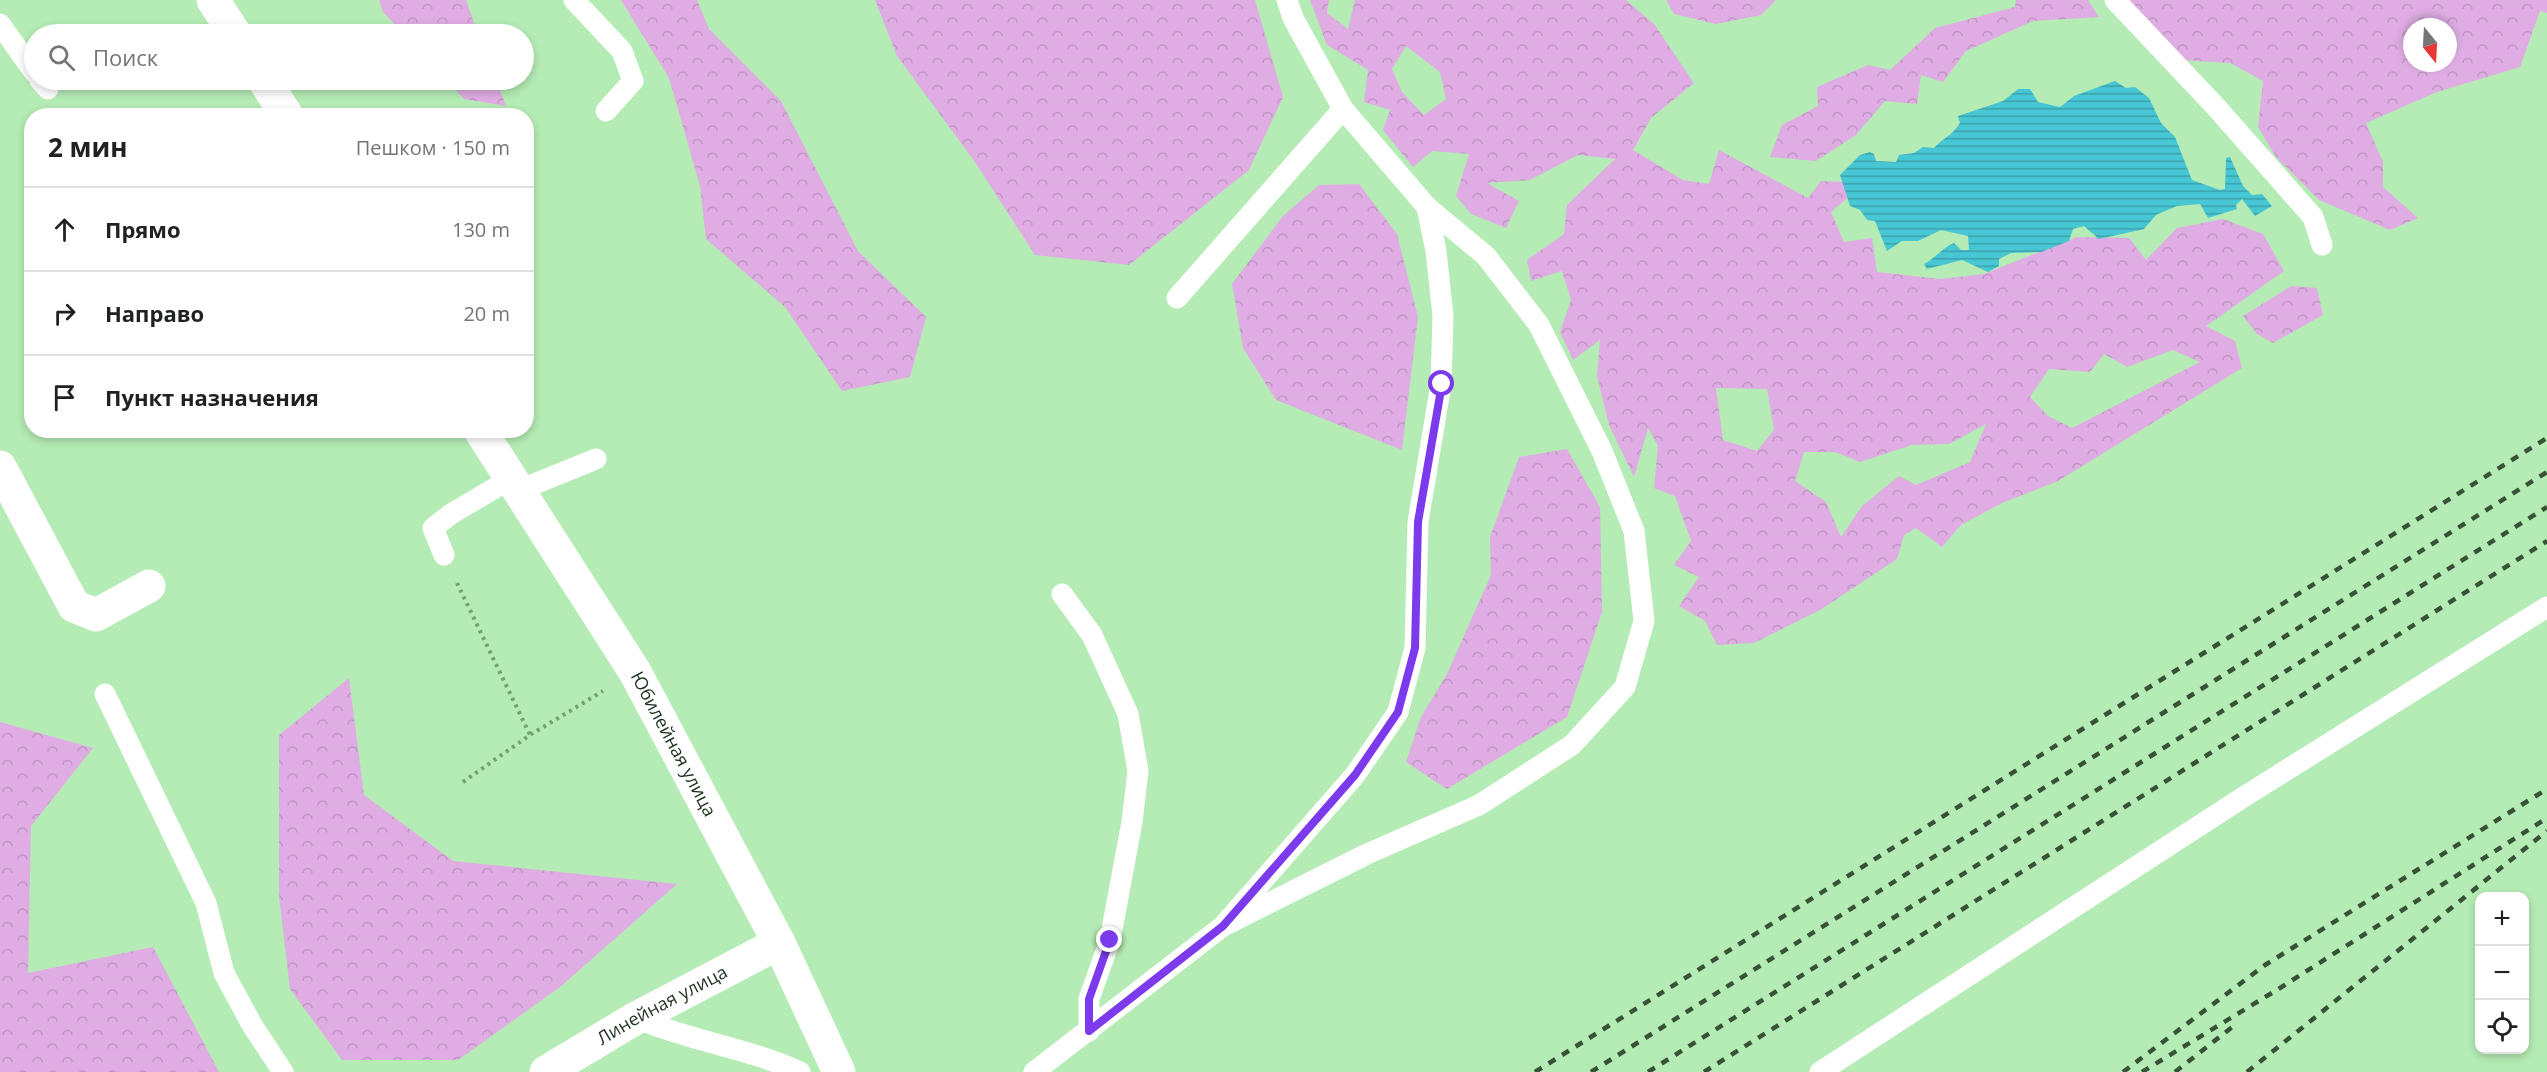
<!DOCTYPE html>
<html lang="ru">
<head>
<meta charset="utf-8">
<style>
	:root { --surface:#fff; --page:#f2f2f2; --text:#202124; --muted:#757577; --line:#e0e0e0 }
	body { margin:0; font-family:"Open Sans",sans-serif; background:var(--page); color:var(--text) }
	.controls { position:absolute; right:18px; bottom:18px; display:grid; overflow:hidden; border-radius:12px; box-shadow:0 3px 9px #0003 }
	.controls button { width:54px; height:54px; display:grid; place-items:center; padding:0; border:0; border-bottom:2px solid var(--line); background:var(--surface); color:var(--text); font:30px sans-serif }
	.compass { position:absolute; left:2403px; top:18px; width:54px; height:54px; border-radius:50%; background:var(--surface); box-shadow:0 3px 9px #0003; rotate:162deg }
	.stop { position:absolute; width:18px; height:18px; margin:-14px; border:4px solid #7c3aed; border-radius:50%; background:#fff }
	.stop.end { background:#7c3aed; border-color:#fff; box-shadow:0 2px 6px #0008 }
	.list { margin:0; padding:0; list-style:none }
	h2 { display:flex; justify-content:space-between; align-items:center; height:78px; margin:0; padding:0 24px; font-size:26px }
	h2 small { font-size:20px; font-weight:400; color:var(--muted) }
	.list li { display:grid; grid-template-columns:39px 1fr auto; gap:18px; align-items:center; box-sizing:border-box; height:84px; padding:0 24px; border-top:2px solid var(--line) }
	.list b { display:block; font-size:22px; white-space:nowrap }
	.list em { font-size:20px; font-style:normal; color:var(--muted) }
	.icon { flex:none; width:33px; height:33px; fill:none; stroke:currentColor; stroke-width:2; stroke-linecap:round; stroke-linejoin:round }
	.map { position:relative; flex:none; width:2547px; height:1072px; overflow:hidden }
	.search { position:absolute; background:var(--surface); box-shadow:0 3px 9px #0003; left:24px; top:24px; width:510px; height:66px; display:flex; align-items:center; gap:15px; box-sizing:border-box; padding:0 21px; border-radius:33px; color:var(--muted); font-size:22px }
	.panel { position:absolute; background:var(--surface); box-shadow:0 3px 9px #0003; left:24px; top:108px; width:510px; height:330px; border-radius:24px }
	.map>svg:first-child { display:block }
	.forest { fill:url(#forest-crowns); fill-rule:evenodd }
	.water { fill:url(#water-rules) }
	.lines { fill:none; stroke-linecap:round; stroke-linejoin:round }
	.path { stroke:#769f76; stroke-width:4; stroke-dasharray:3 4.5; stroke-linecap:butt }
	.lane { stroke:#fff; stroke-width:21 }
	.street { stroke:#fff; stroke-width:33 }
	.rail { stroke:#375237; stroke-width:4.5; stroke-dasharray:8 8; stroke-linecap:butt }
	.route { stroke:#7c3aed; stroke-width:8 }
	.labels { text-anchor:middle; stroke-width:5; stroke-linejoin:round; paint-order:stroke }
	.street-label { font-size:18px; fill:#1d321d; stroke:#f4fff4 }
</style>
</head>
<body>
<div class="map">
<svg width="2547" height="1072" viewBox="0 0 2547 1072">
	<defs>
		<pattern id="forest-crowns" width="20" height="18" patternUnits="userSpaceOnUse" patternTransform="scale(1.5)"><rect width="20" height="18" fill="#dfade3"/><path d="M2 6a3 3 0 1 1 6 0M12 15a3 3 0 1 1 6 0" fill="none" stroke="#bf95c2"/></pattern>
		<pattern id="water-rules" width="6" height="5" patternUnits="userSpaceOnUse" patternTransform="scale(1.5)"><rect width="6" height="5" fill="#47c7d3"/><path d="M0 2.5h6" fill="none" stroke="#3ba2ab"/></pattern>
	</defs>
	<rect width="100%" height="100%" fill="#b5ebb4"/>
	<g class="forest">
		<path d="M 379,0 L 466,0 L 478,34 L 404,34 L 383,12 Z"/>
		<path d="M 621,0 L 697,0 L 709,29 L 781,101 L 858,251 L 926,317 L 910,377 L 842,391 L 785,307 L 706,239 L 700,186 L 669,78 Z"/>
		<path d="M 875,0 L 1255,0 L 1283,97 L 1249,170 L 1129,265 L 1035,255 L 975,162 L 897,56 Z"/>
		<path d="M 1310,0 L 1329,0 L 1327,13 L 1348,29 L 1355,0 L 1626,0 L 1654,24 L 1694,83 L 1651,118 L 1633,150 L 1683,180 L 1709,184 L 1719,150 L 1808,198 L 1821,181 L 1865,183 L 1831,212 L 1844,242 L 1872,238 L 1877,272 L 1941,279 L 1984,274 L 2077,237 L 2129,238 L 2146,260 L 2177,228 L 2223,219 L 2263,234 L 2284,271 L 2206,326 L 2235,341 L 2242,368 L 2058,481 L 2002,503 L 1961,525 L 1942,547 L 1916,528 L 1904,535 L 1897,559 L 1820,610 L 1754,643 L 1717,645 L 1705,621 L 1679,606 L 1699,577 L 1674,565 L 1691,541 L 1675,496 L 1654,488 L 1658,446 L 1648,428 L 1634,477 L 1609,425 L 1597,376 L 1600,340 L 1573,360 L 1560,332 L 1571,300 L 1562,271 L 1531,281 L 1527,260 L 1564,234 L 1567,205 L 1615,159 L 1578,155 L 1530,180 L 1487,183 L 1519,201 L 1506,228 L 1471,214 L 1456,196 L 1469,154 L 1432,151 L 1413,167 L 1383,130 L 1390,110 L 1364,102 L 1368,70 L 1327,45 ZM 1406,46 L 1440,72 L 1446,99 L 1424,115 L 1402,92 L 1392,69 ZM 2173,350 L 2200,362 L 2072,428 L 2048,416 L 2030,397 L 2049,369 L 2090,372 L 2104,354 L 2127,367 ZM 1716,388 L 1767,389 L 1774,430 L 1757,451 L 1723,440 ZM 1986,424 L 1970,462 L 1916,485 L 1899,476 L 1862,506 L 1841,537 L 1826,502 L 1795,481 L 1804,452 L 1835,452 L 1860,462 L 1912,445 L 1949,444 Z"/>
		<path d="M 1666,0 L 1776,0 L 1761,15 L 1716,24 L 1674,14 Z"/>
		<path d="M 2016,0 L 2088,0 L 2099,17 L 2033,21 L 1966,51 L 1943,82 L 1921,75 L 1917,104 L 1885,101 L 1856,135 L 1816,161 L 1770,157 L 1782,125 L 1818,106 L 1817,87 L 1868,65 L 1890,70 L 1935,28 L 2015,7 Z"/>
		<path d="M 2128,0 L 2547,0 L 2547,13 L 2540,11 L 2520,67 L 2437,92 L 2366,123 L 2383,162 L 2383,187 L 2418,218 L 2390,230 L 2319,200 L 2276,157 L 2258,127 L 2263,81 L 2230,63 L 2181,60 ZM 2412,27 L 2448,27 L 2448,63 L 2412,63 Z"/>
		<path d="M 446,80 L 496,80 L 506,106 L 464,99 Z"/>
		<path d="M 1359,184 L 1397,234 L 1418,317 L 1402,450 L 1276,400 L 1243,348 L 1232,284 L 1283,216 L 1319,185 Z"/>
		<path d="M 2291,286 L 2317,288 L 2323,315 L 2273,343 L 2257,334 L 2243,316 Z"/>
		<path d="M 1567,449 L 1600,507 L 1602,612 L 1567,717 L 1447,789 L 1406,762 L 1421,717 L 1447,674 L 1491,575 L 1490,537 L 1519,457 Z"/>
		<path d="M 349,678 L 364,795 L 453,861 L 677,884 L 560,987 L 458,1060 L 342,1060 L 290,989 L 279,896 L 279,735 Z"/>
		<path d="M 0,722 L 93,748 L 31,826 L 28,973 L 153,947 L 219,1072 L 0,1072 Z"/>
	</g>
	<path class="water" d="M 2115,81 L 2126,88 L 2135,87 L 2149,98 L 2161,123 L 2175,137 L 2192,180 L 2220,190 L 2225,189 L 2226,158 L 2230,157 L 2243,186 L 2252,195 L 2262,194 L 2272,206 L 2255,216 L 2242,199 L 2236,205 L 2237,209 L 2208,218 L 2200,204 L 2177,206 L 2156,215 L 2144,229 L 2099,239 L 2084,226 L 2073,229 L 2069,241 L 2041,252 L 2011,253 L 1999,259 L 1999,266 L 1988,272 L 1962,260 L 1927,269 L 1924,264 C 1934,259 1945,246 1954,243 L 1961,250 L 1969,250 L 1968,236 L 1941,230 L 1918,241 L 1902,241 L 1887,251 L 1875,221 L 1867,220 L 1860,210 L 1850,206 L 1840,175 L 1860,155 L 1870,152 L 1874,154 L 1876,161 L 1896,162 L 1899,155 L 1914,153 L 1923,147 L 1934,148 C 1944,137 1952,136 1960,123 L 1958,116 L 2003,101 L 2018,89 L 2030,89 L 2038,102 L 2060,107 L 2074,96 Z"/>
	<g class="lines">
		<g class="path">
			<path d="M 457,583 L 530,735"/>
			<path d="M 463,782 L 530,735 L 603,691"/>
		</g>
		<g class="lane">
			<path d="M 574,0 L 622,51 L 633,81 L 606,111"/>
			<path d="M 2115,0 L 2216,107 L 2313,217 L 2322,245"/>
			<path d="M 0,24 L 34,72"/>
			<path d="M 40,80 L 48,89"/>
			<path d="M 1177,298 L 1343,109"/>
			<path d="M 517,491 L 596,459"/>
			<path d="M 444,555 L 433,528 L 451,514 L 510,479"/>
			<path d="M 1062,594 L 1092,635 L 1128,714 L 1138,771 L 1132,822 L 1110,940 L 1089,999 L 1089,1031"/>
			<path d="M 105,694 L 206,903 L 224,973 L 252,1025 L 283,1072"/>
			<path d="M 1223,926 L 1367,854 L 1479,805 L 1572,745 L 1625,687 L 1644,621 L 1634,531 L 1602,451 L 1539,325 L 1486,256 L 1427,207 L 1343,109 L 1293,18 L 1287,0"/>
			<path d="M 636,1018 C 690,1041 748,1048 800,1072"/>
			<path d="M 1034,1072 L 1223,926 L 1355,775 L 1398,712 L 1415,648 L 1418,522 L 1441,384 L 1443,316 L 1436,251 L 1427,207"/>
			<path d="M 1820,1072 L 2242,798 L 2547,607"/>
		</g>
		<g class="street">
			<path d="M 213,0 L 235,34"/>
			<path d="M 264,80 L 287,116"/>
			<path id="s1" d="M 480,430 L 635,672 L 779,943 L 839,1072"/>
			<path d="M 0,467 L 74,606 L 96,615 L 149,586"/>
			<path id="s2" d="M 546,1072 L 636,1018 L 779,943"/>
		</g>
		<g class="rail">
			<path d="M 1535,1072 L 2547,438"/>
			<path d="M 1591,1072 L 2547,472"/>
			<path d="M 1648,1072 L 2547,507"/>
			<path d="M 1704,1072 L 2547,541"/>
			<path d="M 2123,1072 L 2265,965 L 2547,789"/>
			<path d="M 2142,1072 L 2280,988 L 2547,818"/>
			<path d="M 2175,1072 L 2236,1024"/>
			<path d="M 2247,1072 L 2547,831"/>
		</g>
	</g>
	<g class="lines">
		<path class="route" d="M 1110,940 L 1089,999 L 1089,1031 L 1223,926 L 1355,775 L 1398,712 L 1415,648 L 1418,522 L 1442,384"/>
	</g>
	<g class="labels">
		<g class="street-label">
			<text dy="6" stroke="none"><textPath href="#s1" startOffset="369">Юбилейная улица</textPath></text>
			<text dy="6" stroke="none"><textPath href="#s2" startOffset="134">Линейная улица</textPath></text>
		</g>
	</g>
</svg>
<div class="controls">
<button>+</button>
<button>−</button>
<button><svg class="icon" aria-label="locate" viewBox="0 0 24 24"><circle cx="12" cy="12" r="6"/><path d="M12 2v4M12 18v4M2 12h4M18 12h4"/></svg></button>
</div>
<svg class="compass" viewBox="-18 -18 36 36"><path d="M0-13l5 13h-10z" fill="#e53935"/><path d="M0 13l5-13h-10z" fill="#757577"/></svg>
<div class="stop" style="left:1442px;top:384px"></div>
<div class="stop end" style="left:1110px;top:940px"></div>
<div class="search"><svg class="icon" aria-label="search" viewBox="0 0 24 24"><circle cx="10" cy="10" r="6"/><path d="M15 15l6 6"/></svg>Поиск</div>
<section class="panel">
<h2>2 мин<small>Пешком · 150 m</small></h2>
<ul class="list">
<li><svg class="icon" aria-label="ahead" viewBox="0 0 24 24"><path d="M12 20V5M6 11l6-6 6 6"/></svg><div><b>Прямо</b></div><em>130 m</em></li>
<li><svg class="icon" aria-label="right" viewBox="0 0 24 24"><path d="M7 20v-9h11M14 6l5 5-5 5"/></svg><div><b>Направо</b></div><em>20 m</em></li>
<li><svg class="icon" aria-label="arrive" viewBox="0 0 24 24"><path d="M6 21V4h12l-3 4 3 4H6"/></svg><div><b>Пункт назначения</b></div></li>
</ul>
</section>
</div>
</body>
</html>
